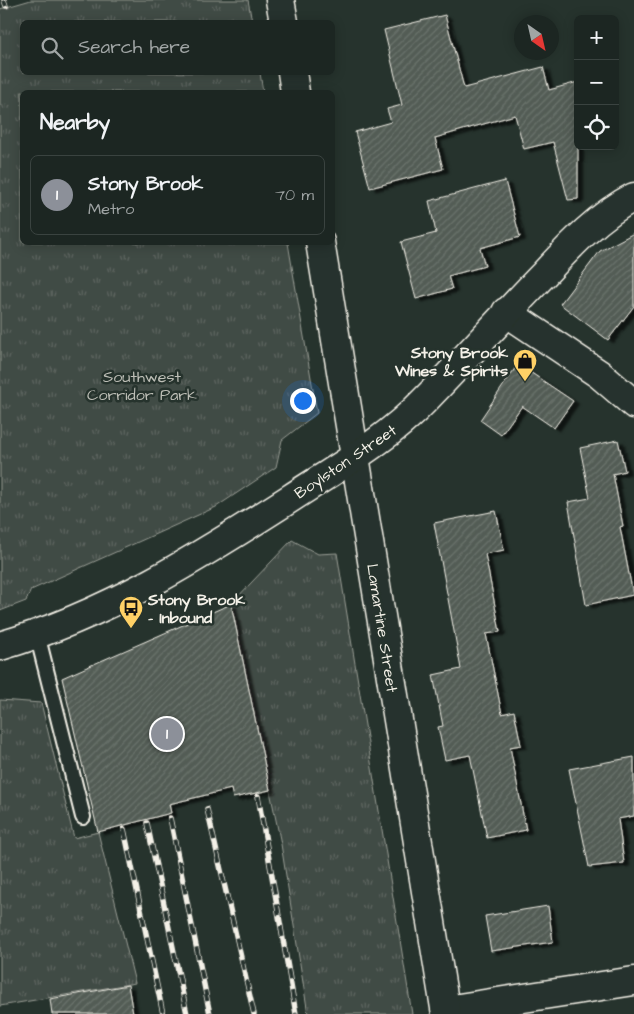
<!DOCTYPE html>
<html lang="en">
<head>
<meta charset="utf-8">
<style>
	:root { --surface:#1c2622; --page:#29322f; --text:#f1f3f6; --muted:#a0a5a5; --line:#3a4340; --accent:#8c9099 }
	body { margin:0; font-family:"Architects Daughter",sans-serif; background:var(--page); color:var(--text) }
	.controls { position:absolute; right:15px; top:15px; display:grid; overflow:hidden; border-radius:8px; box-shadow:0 2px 12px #0003 }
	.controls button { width:45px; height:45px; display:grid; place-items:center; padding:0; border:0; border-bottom:1px solid var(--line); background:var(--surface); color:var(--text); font:25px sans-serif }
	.compass { position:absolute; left:514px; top:15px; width:45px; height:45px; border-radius:50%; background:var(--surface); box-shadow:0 2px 12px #0003; rotate:146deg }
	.you { position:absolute; left:302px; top:400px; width:18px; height:18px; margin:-12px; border:4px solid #fff; border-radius:50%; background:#1a73e8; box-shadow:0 0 0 8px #1a73e833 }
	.badge { display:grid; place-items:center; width:32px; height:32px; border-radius:50%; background:var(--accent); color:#fff; font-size:16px; font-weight:700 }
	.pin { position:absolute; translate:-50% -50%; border:2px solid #fff; box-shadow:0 1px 5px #0006 }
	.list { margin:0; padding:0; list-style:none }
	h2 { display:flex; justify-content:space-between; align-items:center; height:65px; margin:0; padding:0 20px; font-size:21px }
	h2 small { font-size:16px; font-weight:400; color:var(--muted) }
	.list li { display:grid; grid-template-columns:32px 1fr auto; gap:15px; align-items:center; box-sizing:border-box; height:80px; margin:0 10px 10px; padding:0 10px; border:1px solid var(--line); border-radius:8px }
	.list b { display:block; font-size:19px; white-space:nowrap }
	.list p { margin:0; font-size:16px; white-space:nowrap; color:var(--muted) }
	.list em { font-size:16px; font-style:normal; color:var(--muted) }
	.icon { flex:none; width:28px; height:28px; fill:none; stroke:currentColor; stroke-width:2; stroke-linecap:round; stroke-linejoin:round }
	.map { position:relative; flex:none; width:634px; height:1014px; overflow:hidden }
	.search { position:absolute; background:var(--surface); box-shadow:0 2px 12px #0003; left:20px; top:20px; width:315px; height:55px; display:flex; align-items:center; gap:12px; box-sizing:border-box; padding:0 18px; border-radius:8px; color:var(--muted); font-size:19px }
	.panel { position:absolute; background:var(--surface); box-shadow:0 2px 12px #0003; left:20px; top:90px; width:315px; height:155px; border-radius:8px }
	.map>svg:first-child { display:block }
	.park { fill:url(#park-tufts); stroke:#9a9e96 }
	.building { fill:url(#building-hatch); stroke:#f4f1e8; filter:url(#shadow) }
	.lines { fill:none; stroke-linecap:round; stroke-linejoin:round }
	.service-casing { stroke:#f4f1e8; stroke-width:18 }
	.minor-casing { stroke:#f4f1e8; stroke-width:31 }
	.tertiary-casing { stroke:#f4f1e8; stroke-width:31 }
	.service { stroke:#26332d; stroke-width:14 }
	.minor { stroke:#26332d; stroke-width:28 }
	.tertiary { stroke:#26332d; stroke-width:28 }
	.rail-casing { stroke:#f4f1e8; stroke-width:5.5 }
	.rail { stroke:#26332d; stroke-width:4; stroke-dasharray:11; stroke-linecap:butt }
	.labels { text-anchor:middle; stroke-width:5; stroke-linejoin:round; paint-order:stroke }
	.poi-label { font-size:16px; font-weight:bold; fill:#f4f1e8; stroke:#26332d; text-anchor:end }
	.park-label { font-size:16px; fill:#bebfb7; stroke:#26332d }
	.street-label { font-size:16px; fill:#f4f1e8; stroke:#26332d }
</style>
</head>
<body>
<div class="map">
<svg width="634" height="1014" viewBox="0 0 634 1014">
	<defs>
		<pattern id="park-tufts" width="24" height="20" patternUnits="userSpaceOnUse" patternTransform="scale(1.25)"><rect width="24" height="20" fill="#414b45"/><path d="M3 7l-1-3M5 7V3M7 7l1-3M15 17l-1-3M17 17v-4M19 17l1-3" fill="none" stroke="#5d6560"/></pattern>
		<pattern id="building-hatch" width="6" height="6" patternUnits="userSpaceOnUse" patternTransform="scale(1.25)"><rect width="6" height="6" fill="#525c55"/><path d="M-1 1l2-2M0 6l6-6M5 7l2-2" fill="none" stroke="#6c746d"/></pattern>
		<filter id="shadow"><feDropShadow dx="5.5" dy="3" stdDeviation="1" flood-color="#0009"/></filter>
	</defs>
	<rect width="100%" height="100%" fill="#26332d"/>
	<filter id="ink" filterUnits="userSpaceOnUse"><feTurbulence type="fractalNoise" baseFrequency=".02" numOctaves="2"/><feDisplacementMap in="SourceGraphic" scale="10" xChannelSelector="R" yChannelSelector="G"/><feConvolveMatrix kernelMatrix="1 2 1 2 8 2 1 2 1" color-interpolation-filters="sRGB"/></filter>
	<g filter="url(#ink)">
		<g class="park">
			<path d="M 31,0 L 248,0 L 252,22 L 22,22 L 22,72 L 260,73 L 263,92 L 22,92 L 22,242 L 288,243 L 317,413 L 282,440 L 276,467 L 216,507 L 31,590 L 26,601 L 0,611 L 0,9 Z"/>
			<path d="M 292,540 L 318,554 L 337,553 L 412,1014 L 308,1014 L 281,844 L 231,604 Z"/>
			<path d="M 0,700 L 41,703 L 74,838 L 98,832 L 135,983 L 0,1006 Z"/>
		</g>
		<g class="building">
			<path d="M 445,15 L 464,88 L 543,67 L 549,90 L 578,82 L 578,199 L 568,200 L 553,142 L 524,149 L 515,115 L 435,138 L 443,169 L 370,188 L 355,132 L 391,122 L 387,109 L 402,105 L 384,30 Z"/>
			<path d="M 505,181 L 520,237 L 480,248 L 485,266 L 448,276 L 452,289 L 416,299 L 401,242 L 436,233 L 429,201 Z"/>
			<path d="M 634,233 L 634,306 L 608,340 L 560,304 L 600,251 Z"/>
			<path d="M 518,364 L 573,401 L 554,428 L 522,406 L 501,435 L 480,420 Z"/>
			<path d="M 618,440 L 625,471 L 613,474 L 623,526 L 620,527 L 633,595 L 586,605 L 568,502 L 590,498 L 580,448 Z"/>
			<path d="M 496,511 L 504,550 L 485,554 L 500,632 L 486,634 L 502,714 L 514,711 L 521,745 L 510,747 L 526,830 L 487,838 L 470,755 L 445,760 L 438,727 L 443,726 L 433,675 L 461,669 L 434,523 Z"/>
			<path d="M 231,604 L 270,790 L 233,798 L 231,789 L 169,804 L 171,813 L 98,832 L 62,678 Z"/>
			<path d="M 634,757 L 634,816 L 618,819 L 624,863 L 589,867 L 569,769 Z"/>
			<path d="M 548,906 L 553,942 L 491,951 L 485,916 Z"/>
			<path d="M 128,985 L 133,1014 L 52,1014 L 50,999 Z"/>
		</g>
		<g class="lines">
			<defs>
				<path id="service" d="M 37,634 L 83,817"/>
				<g id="minor">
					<path d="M 506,312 L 599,374 L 634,404"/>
					<path d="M 446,1010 L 634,981"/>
				</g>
				<g id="tertiary">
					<path d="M 280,0 L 284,22"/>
					<path d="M 292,72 L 295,92"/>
					<path d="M 320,242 L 446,1014"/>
					<path d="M 0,646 C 107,615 199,557 291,498 C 337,468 387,440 425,400 C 465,359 504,315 544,274 C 570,246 600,214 634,197"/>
				</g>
			</defs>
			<use href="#service" class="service-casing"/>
			<use href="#minor" class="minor-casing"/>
			<use href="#tertiary" class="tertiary-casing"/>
			<use href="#service" class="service"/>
			<use href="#minor" class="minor"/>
			<use href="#tertiary" class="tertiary"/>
			<defs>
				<g id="rail">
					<path d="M 4,0 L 6,6"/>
					<path d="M 258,796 L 296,1014"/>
					<path d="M 207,809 L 254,1014"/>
					<path d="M 170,818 L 210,1014"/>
					<path d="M 147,823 L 187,1014"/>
					<path d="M 124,829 L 163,1014"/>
				</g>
			</defs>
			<use href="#rail" class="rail-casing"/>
			<use href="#rail" class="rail"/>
		</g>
	</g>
	<defs>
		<symbol id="shop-pin" viewBox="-11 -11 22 30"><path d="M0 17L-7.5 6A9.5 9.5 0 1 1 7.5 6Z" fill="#ffd166" stroke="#26332d"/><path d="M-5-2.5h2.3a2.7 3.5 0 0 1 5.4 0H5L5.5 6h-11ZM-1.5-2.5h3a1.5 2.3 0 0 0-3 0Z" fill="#111"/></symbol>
		<symbol id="bus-pin" viewBox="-11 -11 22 30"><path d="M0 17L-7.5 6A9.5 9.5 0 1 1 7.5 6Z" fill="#ffd166" stroke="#26332d"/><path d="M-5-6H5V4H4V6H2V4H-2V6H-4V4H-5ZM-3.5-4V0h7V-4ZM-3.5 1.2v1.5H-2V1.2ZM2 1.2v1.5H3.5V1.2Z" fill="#111"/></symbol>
	</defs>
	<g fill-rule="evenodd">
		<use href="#shop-pin" x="511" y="347" width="28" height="38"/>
		<use href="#bus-pin" x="117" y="594" width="28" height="38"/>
	</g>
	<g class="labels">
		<g class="poi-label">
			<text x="508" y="358">Stony Brook<tspan x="508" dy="18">Wines &amp; Spirits</tspan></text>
			<text x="148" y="605" text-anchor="start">Stony Brook<tspan x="148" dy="18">- Inbound</tspan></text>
		</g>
		<g class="park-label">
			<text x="142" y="382">Southwest<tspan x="142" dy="18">Corridor Park</tspan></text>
		</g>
		<g class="street-label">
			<text transform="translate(345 461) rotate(-34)" y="6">Boylston Street</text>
			<text transform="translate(383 628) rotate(81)" y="6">Lamartine Street</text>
		</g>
	</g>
</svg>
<div class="controls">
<button>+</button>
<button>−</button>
<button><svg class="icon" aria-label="locate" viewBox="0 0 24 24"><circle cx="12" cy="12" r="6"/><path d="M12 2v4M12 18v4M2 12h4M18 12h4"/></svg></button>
</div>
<svg class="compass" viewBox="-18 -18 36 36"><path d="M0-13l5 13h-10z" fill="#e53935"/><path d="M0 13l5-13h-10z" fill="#a0a5a5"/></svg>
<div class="you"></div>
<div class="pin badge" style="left:167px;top:734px">1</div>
<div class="search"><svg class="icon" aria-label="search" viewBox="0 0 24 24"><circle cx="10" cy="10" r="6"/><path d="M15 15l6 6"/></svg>Search here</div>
<section class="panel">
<h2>Nearby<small></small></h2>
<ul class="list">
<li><span class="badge">1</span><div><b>Stony Brook</b><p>Metro</p></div><em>70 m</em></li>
</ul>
</section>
</div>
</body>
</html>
